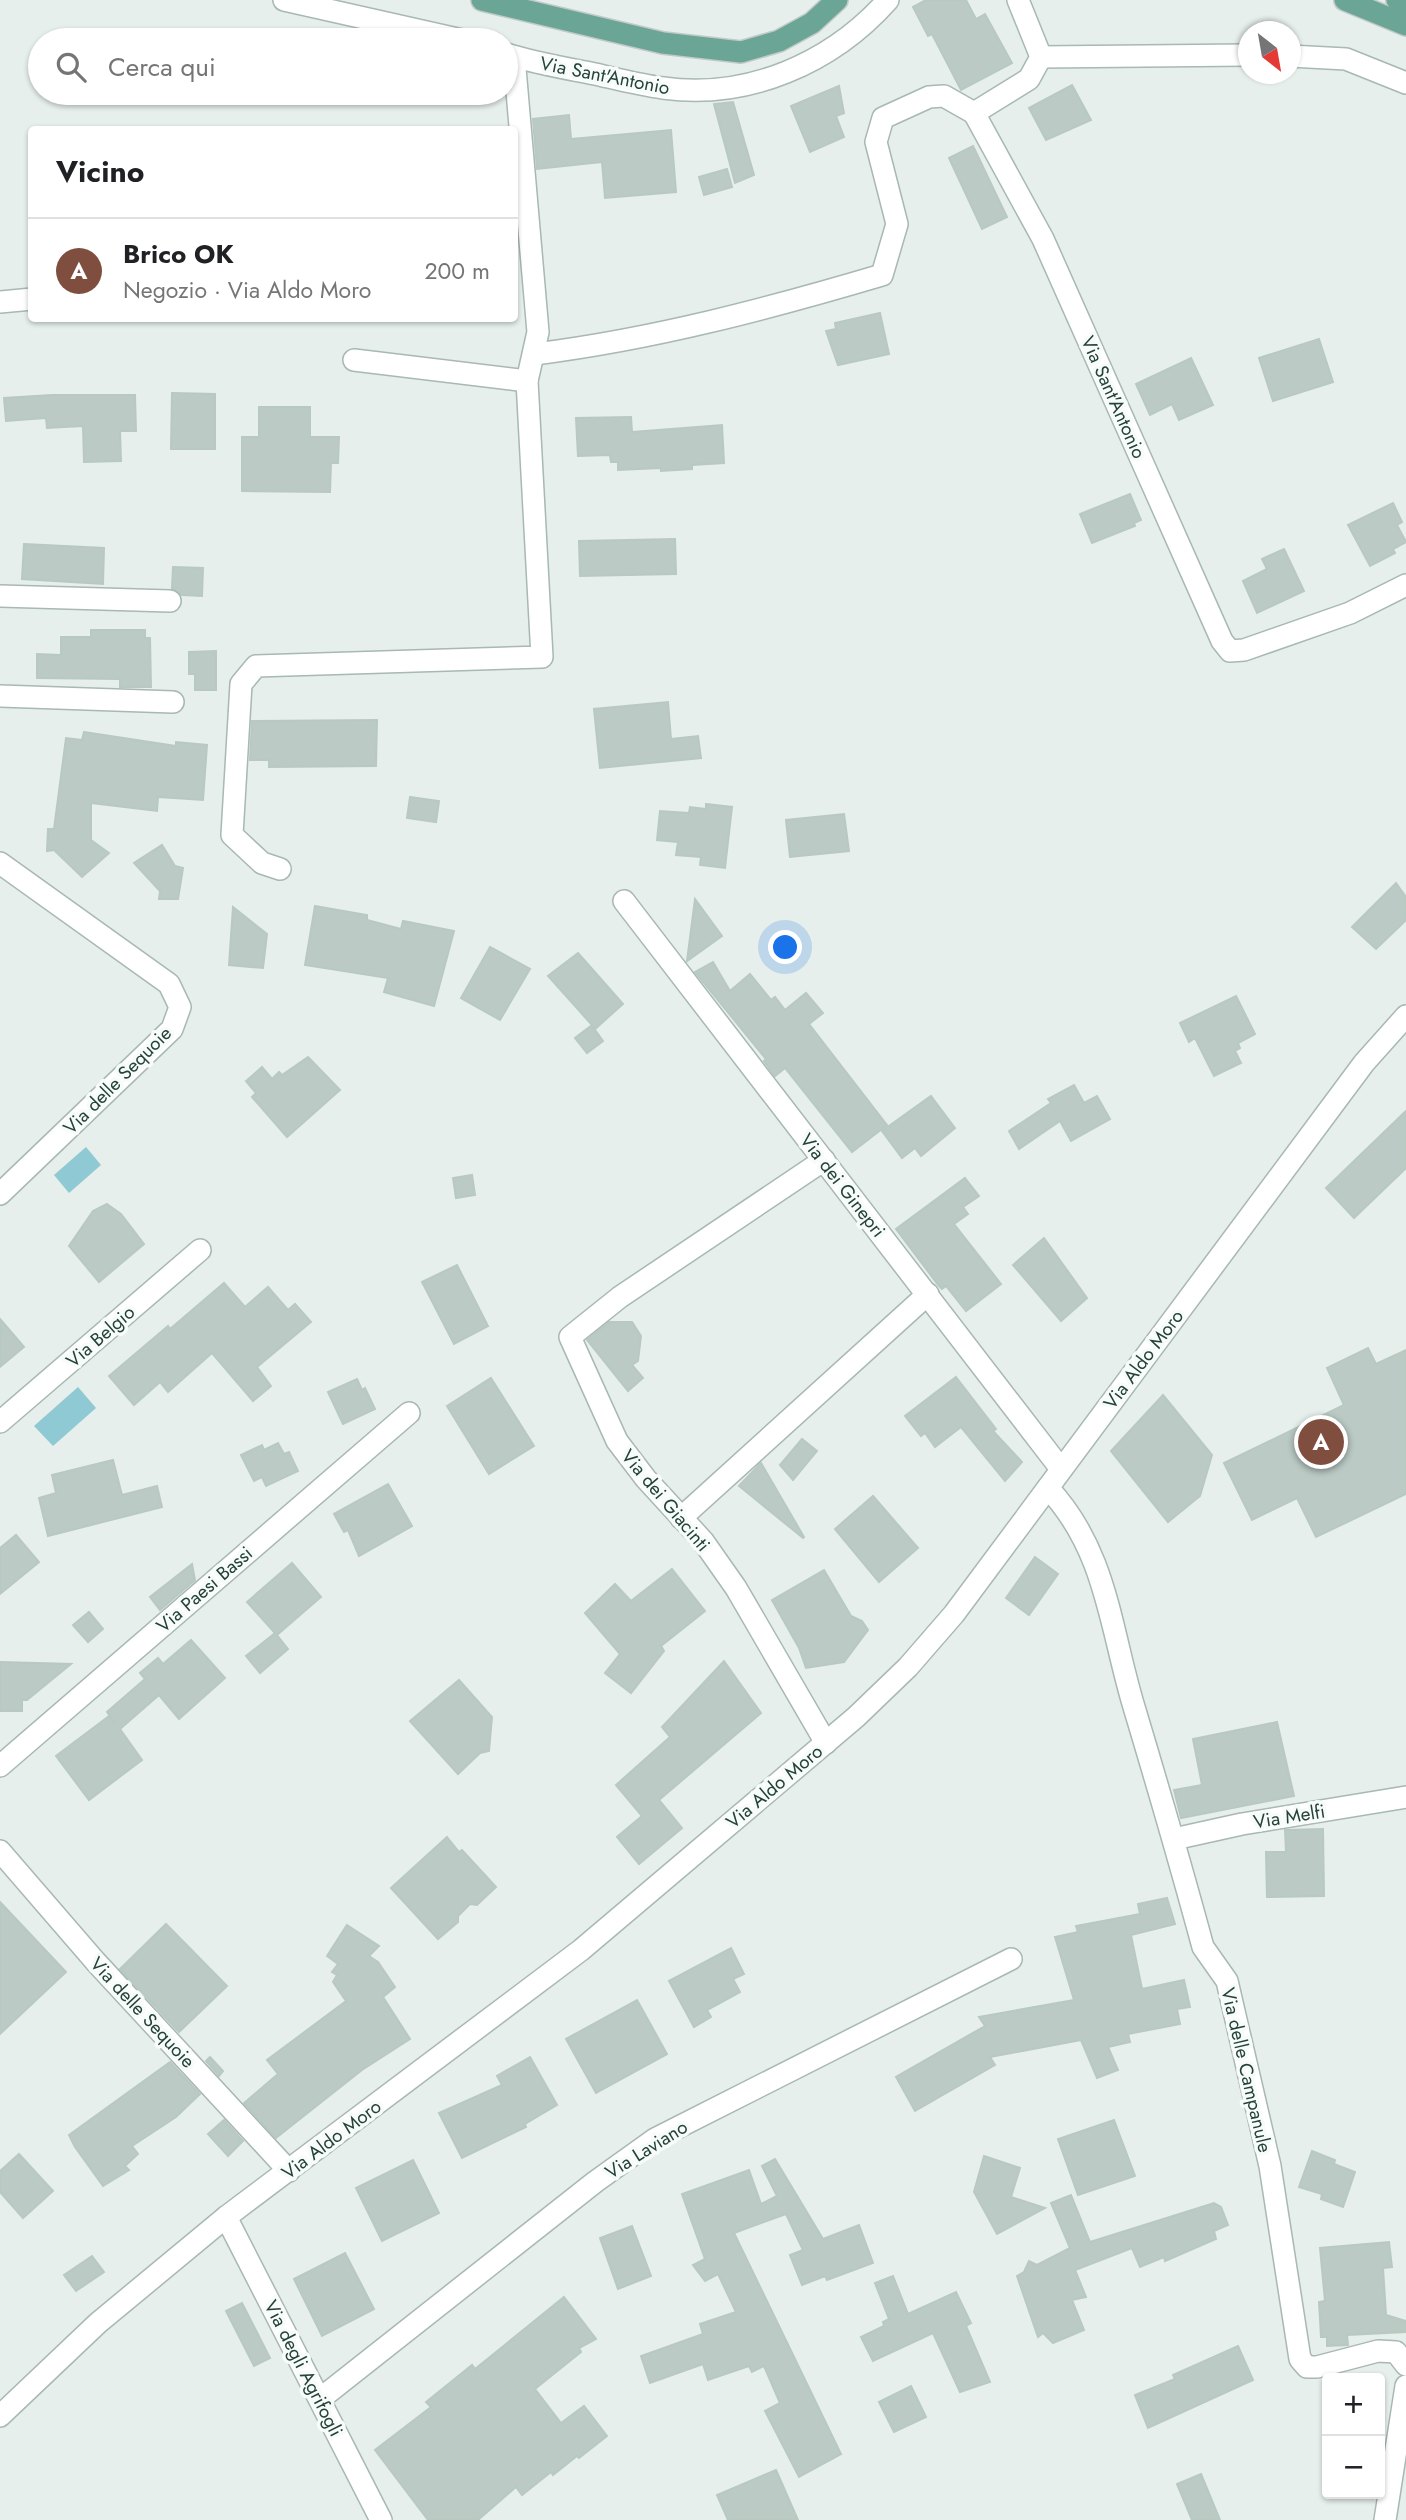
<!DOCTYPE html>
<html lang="it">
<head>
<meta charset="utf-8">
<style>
	:root { --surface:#fff; --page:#f2f2f2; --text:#202124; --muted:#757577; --line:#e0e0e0; --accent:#7f4e3f }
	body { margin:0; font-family:Jost,sans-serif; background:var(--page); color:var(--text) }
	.controls { position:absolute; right:21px; bottom:21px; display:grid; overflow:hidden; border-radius:7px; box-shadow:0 2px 5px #0004 }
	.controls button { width:63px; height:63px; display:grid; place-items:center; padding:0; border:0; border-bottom:2px solid var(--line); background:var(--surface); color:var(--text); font:35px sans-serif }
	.compass { position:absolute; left:1238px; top:21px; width:63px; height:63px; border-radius:50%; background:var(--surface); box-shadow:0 2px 5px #0004; rotate:149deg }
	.you { position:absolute; left:786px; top:948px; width:24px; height:24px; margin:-18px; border:5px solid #fff; border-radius:50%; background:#1a73e8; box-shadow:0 0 0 10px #1a73e833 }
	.badge { display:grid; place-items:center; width:46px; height:46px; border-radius:50%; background:var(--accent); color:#fff; font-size:23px; font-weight:700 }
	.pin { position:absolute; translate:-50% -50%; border:4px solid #fff; box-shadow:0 2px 7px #0006 }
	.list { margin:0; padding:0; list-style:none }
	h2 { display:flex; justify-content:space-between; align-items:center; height:91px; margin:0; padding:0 28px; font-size:30px }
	h2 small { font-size:23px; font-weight:400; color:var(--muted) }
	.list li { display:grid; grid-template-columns:46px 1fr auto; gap:21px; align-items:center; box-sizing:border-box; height:105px; padding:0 28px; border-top:2px solid var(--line) }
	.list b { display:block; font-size:26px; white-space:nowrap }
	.list p { margin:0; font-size:23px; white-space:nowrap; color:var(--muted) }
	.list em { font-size:23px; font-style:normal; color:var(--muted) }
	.icon { flex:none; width:38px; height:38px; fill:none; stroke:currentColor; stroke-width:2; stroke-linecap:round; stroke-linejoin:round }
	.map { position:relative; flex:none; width:1406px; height:2520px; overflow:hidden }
	.search { position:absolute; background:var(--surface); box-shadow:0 2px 5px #0004; left:28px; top:28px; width:490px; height:77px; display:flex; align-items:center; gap:18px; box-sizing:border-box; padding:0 24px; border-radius:38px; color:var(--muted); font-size:26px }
	.panel { position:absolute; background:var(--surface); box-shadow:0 2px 5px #0004; left:28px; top:126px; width:490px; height:196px; border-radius:7px }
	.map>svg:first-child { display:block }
	.water { fill:#8ec9d4 }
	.building { fill:#bbcac4; stroke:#b8c9c2; stroke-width:2 }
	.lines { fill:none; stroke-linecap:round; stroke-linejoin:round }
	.minor-casing { stroke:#a8b8b2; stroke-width:24 }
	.major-casing { stroke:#c2cac8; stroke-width:24 }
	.minor { stroke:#fff; stroke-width:21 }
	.major { stroke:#6aa596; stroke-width:21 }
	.labels { text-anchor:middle; stroke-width:7; stroke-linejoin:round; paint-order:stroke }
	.street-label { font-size:19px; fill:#24423a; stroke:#f7fbf9 }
</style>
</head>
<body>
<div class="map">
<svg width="1406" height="2520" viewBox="0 0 1406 2520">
	<rect width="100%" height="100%" fill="#e6efeb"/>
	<g class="water">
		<path d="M 86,1147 L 101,1165 L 69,1193 L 54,1175 Z"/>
		<path d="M 78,1387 L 96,1408 L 53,1446 L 34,1426 Z"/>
	</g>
	<g class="building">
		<path d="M 926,0 L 966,0 L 976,19 L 985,14 L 1012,63 L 961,90 L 932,34 L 928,36 L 913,7 Z"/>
		<path d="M 1072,85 L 1091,120 L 1046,140 L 1029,108 Z"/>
		<path d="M 839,86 L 844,113 L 836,116 L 844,137 L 810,152 L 791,106 Z"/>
		<path d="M 733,102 L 754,175 L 735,183 L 714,104 Z"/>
		<path d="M 569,115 L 571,139 L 671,130 L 676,192 L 605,198 L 602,162 L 537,169 L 533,119 Z"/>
		<path d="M 973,146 L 1007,217 L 982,229 L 949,158 Z"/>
		<path d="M 727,169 L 732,187 L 704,195 L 699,177 Z"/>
		<path d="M 880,313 L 889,354 L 838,365 L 826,331 L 836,329 L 835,323 Z"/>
		<path d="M 1319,339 L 1333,382 L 1273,401 L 1259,358 Z"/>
		<path d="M 1191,358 L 1213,405 L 1179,420 L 1172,404 L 1150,415 L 1136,384 Z"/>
		<path d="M 172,393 L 215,394 L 215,449 L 171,449 Z"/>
		<path d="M 52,395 L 135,395 L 136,431 L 120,431 L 121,461 L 84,462 L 83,426 L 47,428 L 46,418 L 6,421 L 4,398 Z"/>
		<path d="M 259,407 L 310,407 L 310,437 L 339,437 L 338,463 L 331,463 L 330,492 L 242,491 L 242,437 L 259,437 Z"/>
		<path d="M 631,417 L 632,432 L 722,425 L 724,463 L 692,465 L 692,469 L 661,471 L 661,468 L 618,470 L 618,462 L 611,462 L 610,455 L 578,456 L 576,418 Z"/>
		<path d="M 1130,494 L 1141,520 L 1134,523 L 1135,526 L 1092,543 L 1080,514 Z"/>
		<path d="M 1393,503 L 1402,522 L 1397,525 L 1406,542 L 1393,549 L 1395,553 L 1370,566 L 1348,525 Z"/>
		<path d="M 675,539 L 676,574 L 580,576 L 579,541 Z"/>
		<path d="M 24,544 L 104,548 L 103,584 L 22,579 Z"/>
		<path d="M 1284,549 L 1304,591 L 1257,613 L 1243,581 L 1267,569 L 1262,559 Z"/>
		<path d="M 173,567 L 203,568 L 202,596 L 182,595 L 172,588 Z"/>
		<path d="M 91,630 L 145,630 L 145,638 L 150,638 L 151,687 L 120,687 L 120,679 L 37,678 L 37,654 L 61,655 L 61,637 L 91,637 Z"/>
		<path d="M 216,651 L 216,690 L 195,690 L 195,674 L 189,674 L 189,652 Z"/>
		<path d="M 668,702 L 671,739 L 698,736 L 701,758 L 600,768 L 594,709 Z"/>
		<path d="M 377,720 L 376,766 L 269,767 L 269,760 L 250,760 L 252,721 Z"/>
		<path d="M 84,732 L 176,746 L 176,742 L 207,745 L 203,800 L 158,797 L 157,811 L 91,803 L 91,840 L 109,853 L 82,877 L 54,850 L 47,851 L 48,829 L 54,829 L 66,738 L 82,740 Z"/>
		<path d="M 410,797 L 439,801 L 436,822 L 407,818 Z"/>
		<path d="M 706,804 L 732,807 L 725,868 L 700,865 L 701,857 L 676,855 L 678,842 L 657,840 L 660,811 L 689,813 L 690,807 L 706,809 Z"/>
		<path d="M 844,814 L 849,851 L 790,857 L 786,820 Z"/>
		<path d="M 162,845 L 175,866 L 183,868 L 178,899 L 159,899 L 160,891 L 134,863 Z"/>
		<path d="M 1396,883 L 1406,897 L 1406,920 L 1376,949 L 1352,927 Z"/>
		<path d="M 695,899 L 722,936 L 687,961 Z"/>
		<path d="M 315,906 L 367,915 L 367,920 L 401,929 L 403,921 L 454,931 L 434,1006 L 384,992 L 388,978 L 305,965 Z"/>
		<path d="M 233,907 L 267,934 L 263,968 L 229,965 Z"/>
		<path d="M 490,947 L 530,969 L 500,1020 L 461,998 Z"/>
		<path d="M 578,953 L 623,1004 L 595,1029 L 593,1027 L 603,1041 L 587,1053 L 575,1038 L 592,1025 L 548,976 Z"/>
		<path d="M 713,962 L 730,991 L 750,974 L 771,1000 L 775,997 L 785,1010 L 806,993 L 823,1013 L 809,1024 L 887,1125 L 852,1152 L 785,1068 L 775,1076 L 764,1061 L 766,1059 L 695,972 Z"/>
		<path d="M 1236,996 L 1255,1034 L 1238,1043 L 1240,1048 L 1235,1051 L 1241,1063 L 1214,1076 L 1195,1038 L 1189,1042 L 1180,1023 Z"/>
		<path d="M 308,1057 L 340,1090 L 287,1137 L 252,1097 L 256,1093 L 246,1081 L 262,1067 L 272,1079 L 279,1072 L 282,1075 Z"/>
		<path d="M 1074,1085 L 1084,1103 L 1097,1096 L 1110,1119 L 1071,1141 L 1060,1121 L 1019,1149 L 1009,1131 L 1051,1103 L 1048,1099 Z"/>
		<path d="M 931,1096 L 955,1128 L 921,1156 L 915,1148 L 902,1158 L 882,1131 Z"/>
		<path d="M 1406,1111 L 1406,1168 L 1354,1218 L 1326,1188 Z"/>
		<path d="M 472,1175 L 475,1195 L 456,1198 L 453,1178 Z"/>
		<path d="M 965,1178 L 979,1196 L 963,1207 L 968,1214 L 954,1224 L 1001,1284 L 966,1311 L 946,1286 L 942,1289 L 939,1286 L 896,1229 Z"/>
		<path d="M 107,1204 L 121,1214 L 144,1244 L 99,1282 L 69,1246 L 93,1211 Z"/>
		<path d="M 1044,1238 L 1087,1298 L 1061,1321 L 1013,1265 Z"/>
		<path d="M 457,1265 L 488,1326 L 454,1344 L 422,1282 Z"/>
		<path d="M 224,1283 L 245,1307 L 268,1287 L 288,1310 L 295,1304 L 311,1322 L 257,1367 L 271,1386 L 253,1401 L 212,1353 L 168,1392 L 160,1382 L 134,1405 L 109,1376 L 168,1326 L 170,1329 Z"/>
		<path d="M 0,1319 L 24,1347 L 0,1367 Z"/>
		<path d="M 609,1322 L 632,1322 L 641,1336 L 638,1361 L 632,1365 L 643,1378 L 628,1391 L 587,1340 Z"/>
		<path d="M 1368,1348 L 1376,1364 L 1406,1350 L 1406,1494 L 1316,1537 L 1297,1498 L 1252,1520 L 1224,1463 L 1344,1405 L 1327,1368 Z"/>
		<path d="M 956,1377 L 996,1429 L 993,1431 L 1022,1462 L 1005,1481 L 961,1427 L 935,1447 L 925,1433 L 921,1436 L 905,1416 Z"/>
		<path d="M 491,1378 L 534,1446 L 489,1474 L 447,1406 Z"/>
		<path d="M 357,1379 L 362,1390 L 365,1388 L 375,1409 L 343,1424 L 328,1392 Z"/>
		<path d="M 1163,1395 L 1212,1455 L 1200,1496 L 1168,1522 L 1111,1451 Z"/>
		<path d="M 802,1439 L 817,1451 L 793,1480 L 780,1465 Z"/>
		<path d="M 278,1443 L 284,1454 L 289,1452 L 298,1471 L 266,1486 L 262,1477 L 254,1481 L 241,1455 L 262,1445 L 264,1450 Z"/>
		<path d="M 113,1460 L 122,1495 L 157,1486 L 162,1507 L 48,1536 L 39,1498 L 56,1493 L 52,1475 Z"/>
		<path d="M 761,1463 L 804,1537 L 803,1538 L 739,1486 Z"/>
		<path d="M 388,1484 L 412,1526 L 359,1556 L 348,1530 L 344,1532 L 334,1514 Z"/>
		<path d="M 873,1496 L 918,1548 L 879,1582 L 835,1529 Z"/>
		<path d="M 16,1535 L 39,1562 L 0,1594 L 0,1548 Z"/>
		<path d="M 1035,1557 L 1058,1574 L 1029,1615 L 1006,1598 Z"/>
		<path d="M 292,1563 L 321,1597 L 277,1635 L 288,1649 L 260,1673 L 246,1656 L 275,1633 L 247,1602 Z"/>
		<path d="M 192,1564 L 195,1580 L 160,1610 L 150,1597 Z"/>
		<path d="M 672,1569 L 705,1611 L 661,1646 L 664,1651 L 631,1693 L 605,1673 L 620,1654 L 585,1613 L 615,1584 L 631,1601 Z"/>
		<path d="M 824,1570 L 851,1616 L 862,1621 L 868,1630 L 844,1662 L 806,1668 L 799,1648 L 772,1600 Z"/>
		<path d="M 89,1612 L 103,1629 L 88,1642 L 73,1625 Z"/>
		<path d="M 191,1640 L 225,1678 L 179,1719 L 159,1695 L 120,1729 L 142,1760 L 89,1800 L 56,1756 L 109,1716 L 115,1723 L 107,1712 L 145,1679 L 140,1673 L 158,1658 L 163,1664 Z"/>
		<path d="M 724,1661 L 761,1713 L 659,1800 L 682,1828 L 639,1864 L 617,1837 L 642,1816 L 616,1785 L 670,1737 L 662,1727 Z"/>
		<path d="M 0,1662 L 71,1664 L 27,1700 L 22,1700 L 22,1711 L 0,1711 Z"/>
		<path d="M 459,1680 L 492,1717 L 489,1751 L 480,1753 L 458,1774 L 410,1721 Z"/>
		<path d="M 1277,1722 L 1294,1796 L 1181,1818 L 1174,1790 L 1202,1785 L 1193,1739 Z"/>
		<path d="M 1323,1829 L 1324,1896 L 1267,1897 L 1266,1852 L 1286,1852 L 1285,1830 Z"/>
		<path d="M 447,1837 L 459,1852 L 462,1850 L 496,1887 L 477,1905 L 470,1904 L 458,1916 L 458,1922 L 438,1939 L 391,1888 Z"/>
		<path d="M 1167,1898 L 1175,1924 L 1131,1935 L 1142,1989 L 1184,1980 L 1190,2007 L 1177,2009 L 1180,2024 L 1128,2034 L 1130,2042 L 1108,2047 L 1118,2070 L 1097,2078 L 1081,2040 L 990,2057 L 995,2065 L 915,2111 L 896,2077 L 985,2026 L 979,2017 L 1074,2000 L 1055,1937 L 1078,1932 L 1076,1926 L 1140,1914 L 1138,1904 Z"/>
		<path d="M 0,1902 L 66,1972 L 0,2034 Z"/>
		<path d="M 166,1924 L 227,1986 L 179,2032 L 120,1969 Z"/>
		<path d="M 347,1925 L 379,1946 L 369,1956 L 378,1962 L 395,1987 L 383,1997 L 410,2039 L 362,2070 L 276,2138 L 244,2103 L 278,2074 L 267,2060 L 346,2001 L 333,1982 L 337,1975 L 332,1972 L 338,1964 L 327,1956 Z"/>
		<path d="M 731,1948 L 744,1974 L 733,1979 L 740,1992 L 707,2010 L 711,2017 L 694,2027 L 669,1981 Z"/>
		<path d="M 637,2000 L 667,2054 L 596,2093 L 566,2039 Z"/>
		<path d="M 210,2057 L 223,2071 L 219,2076 L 206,2061 Z"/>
		<path d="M 530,2057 L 557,2105 L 525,2124 L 526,2127 L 462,2158 L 439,2113 L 502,2085 L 497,2076 Z"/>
		<path d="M 170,2062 L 200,2094 L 176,2117 L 132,2146 L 138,2154 L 125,2166 L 129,2170 L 103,2186 L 75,2147 L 69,2135 Z"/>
		<path d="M 224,2120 L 243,2141 L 228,2156 L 208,2134 Z"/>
		<path d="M 1114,2120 L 1135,2176 L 1078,2195 L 1058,2139 Z"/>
		<path d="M 1312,2151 L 1335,2160 L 1334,2164 L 1355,2172 L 1343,2207 L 1321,2199 L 1322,2194 L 1299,2187 Z"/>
		<path d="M 19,2154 L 53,2191 L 23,2218 L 0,2192 L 0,2171 Z"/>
		<path d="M 984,2156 L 1020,2168 L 1011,2197 L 1045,2208 L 997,2234 L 974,2192 Z"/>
		<path d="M 775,2159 L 823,2239 L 859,2225 L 873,2263 L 827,2280 L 825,2276 L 802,2285 L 790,2255 L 803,2250 L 786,2214 L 734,2233 L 841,2454 L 799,2477 L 765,2411 L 780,2403 L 764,2366 L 752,2372 L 749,2366 L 708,2380 L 703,2364 L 650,2383 L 641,2356 L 703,2334 L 700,2324 L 736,2312 L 718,2274 L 705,2281 L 693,2265 L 705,2259 L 682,2194 L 749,2170 L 761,2204 L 777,2196 L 762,2166 Z"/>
		<path d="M 413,2160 L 439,2213 L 382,2241 L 356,2188 Z"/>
		<path d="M 1071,2195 L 1090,2242 L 1214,2203 L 1221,2207 L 1228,2225 L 1214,2231 L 1216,2239 L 1165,2261 L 1164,2257 L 1140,2267 L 1132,2248 L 1075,2270 L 1086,2297 L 1072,2300 L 1084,2330 L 1053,2343 L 1043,2333 L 1038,2337 L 1017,2276 L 1024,2272 L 1029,2261 L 1037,2265 L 1070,2248 L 1051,2203 Z"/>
		<path d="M 632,2226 L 651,2276 L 618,2289 L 600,2238 Z"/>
		<path d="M 1389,2242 L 1392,2267 L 1383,2268 L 1386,2315 L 1406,2321 L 1406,2332 L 1347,2335 L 1348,2345 L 1327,2346 L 1327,2337 L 1321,2337 L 1319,2302 L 1325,2301 L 1320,2248 Z"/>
		<path d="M 345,2253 L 374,2309 L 322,2336 L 294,2279 Z"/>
		<path d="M 92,2256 L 104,2272 L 76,2291 L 64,2275 Z"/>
		<path d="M 893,2276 L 908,2314 L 956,2292 L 971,2323 L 966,2326 L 990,2382 L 960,2392 L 933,2333 L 873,2361 L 861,2337 L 884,2326 L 883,2322 L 889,2319 L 875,2283 Z"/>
		<path d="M 564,2297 L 596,2339 L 579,2348 L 581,2352 L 535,2389 L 561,2423 L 584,2406 L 607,2436 L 579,2458 L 577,2456 L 553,2475 L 551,2472 L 522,2495 L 516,2487 L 478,2520 L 428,2520 L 375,2450 L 431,2407 L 426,2402 L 472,2365 L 475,2369 Z"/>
		<path d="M 242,2303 L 270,2358 L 254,2366 L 226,2311 Z"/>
		<path d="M 1238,2346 L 1253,2380 L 1148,2428 L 1135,2395 L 1175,2379 L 1173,2375 Z"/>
		<path d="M 911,2386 L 926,2417 L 894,2432 L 879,2402 Z"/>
		<path d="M 776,2470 L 798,2520 L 728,2520 L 717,2495 Z"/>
		<path d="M 1201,2474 L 1220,2520 L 1192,2520 L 1177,2484 Z"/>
	</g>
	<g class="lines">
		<defs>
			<g id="minor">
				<path d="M 284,0 L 462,40"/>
				<path d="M 1018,0 L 1041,57 L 1029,79 L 974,113 L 1043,239 L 1222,641 L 1230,651 L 1244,650 L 1350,613 L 1406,585"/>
				<path d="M 506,54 C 534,63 565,68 595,74 C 617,79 640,85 663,88 C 748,100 832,63 888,0"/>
				<path d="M 1290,56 L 1346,59 L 1406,83"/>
				<path d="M 1041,57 L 1248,55"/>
				<path d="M 0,302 L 32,299"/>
				<path d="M 535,354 C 654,339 767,309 882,275 L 897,224 L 876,142 L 883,118 L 929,97 L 944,96 L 974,113"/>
				<path d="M 354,360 L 527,381"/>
				<path d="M 0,596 L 170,601"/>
				<path d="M 0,696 L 173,702"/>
				<path d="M 0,863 L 169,984 L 180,1007 L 172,1029 L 0,1194"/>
				<path d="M 280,869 L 262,863 L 232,835 L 241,684 L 256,666 L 542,657 L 527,381 L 538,332 L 514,57"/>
				<path d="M 624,901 L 1061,1469"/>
				<path d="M 824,1160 L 620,1297 L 570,1337 L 617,1441 L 646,1479 L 703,1541 L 736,1588 L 826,1743"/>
				<path d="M 0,1422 L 200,1250"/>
				<path d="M 1048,1488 C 1107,1551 1110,1628 1134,1707 C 1158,1787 1181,1866 1203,1947 L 1227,1981 L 1270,2166 L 1300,2359 L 1307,2367 L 1317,2367 L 1378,2351 L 1396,2352 L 1406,2365"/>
				<path d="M 681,1518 L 928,1294"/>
				<path d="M 0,1766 L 409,1413"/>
				<path d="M 1174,1839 L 1242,1824 L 1406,1797"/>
				<path d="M 0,1851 L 95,1961 L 289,2171"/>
				<path d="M 226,2217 L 381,2520"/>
				<path d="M 320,2399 L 595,2182 L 655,2139 L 1011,1959"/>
				<path d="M 0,2416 L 98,2323 L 226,2217 L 581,1950 L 856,1717 L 908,1667 L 954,1614 L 1364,1063 L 1406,1016"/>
				<path d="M 1385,2520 L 1406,2386"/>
			</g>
			<g id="major">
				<path d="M 482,0 L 663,43 L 741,52 L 779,41 L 812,23 L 837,0"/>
				<path d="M 1345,0 L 1406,25"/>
				<path d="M 1397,0 L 1406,4"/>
			</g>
		</defs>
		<use href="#minor" class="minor-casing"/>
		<use href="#major" class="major-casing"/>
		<use href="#minor" class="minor"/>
		<use href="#major" class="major"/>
	</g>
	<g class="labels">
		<g class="street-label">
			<text transform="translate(605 75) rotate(11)" y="7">Via Sant'Antonio</text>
			<text transform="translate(1114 397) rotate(66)" y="7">Via Sant'Antonio</text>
			<text transform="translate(117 1080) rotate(-45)" y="7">Via delle Sequoie</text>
			<text transform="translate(843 1185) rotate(52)" y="7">Via dei Ginepri</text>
			<text transform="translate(100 1336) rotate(-41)" y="7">Via Belgio</text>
			<text transform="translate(1143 1359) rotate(-53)" y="7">Via Aldo Moro</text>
			<text transform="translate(666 1500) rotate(50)" y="7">Via dei Giacinti</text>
			<text transform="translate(204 1589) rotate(-41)" y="7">Via Paesi Bassi</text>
			<text transform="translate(774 1786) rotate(-40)" y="7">Via Aldo Moro</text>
			<text transform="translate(1289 1816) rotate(-9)" y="7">Via Melfi</text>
			<text transform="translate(143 2012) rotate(47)" y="7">Via delle Sequoie</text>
			<text transform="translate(1247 2070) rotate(77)" y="7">Via delle Campanule</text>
			<text transform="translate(331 2139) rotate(-37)" y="7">Via Aldo Moro</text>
			<text transform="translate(646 2149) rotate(-32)" y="7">Via Laviano</text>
			<text transform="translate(304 2368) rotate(63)" y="7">Via degli Agrifogli</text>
		</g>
	</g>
</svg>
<div class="controls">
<button>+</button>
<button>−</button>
</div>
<svg class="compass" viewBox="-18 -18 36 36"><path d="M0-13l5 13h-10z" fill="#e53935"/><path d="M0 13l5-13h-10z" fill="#757577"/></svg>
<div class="you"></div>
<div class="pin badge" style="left:1321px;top:1442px">A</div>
<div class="search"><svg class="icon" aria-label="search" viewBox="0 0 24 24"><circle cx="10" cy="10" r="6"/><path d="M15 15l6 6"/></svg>Cerca qui</div>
<section class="panel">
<h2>Vicino<small></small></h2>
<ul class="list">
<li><span class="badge">A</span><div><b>Brico OK</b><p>Negozio · Via Aldo Moro</p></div><em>200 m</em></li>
</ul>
</section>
</div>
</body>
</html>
